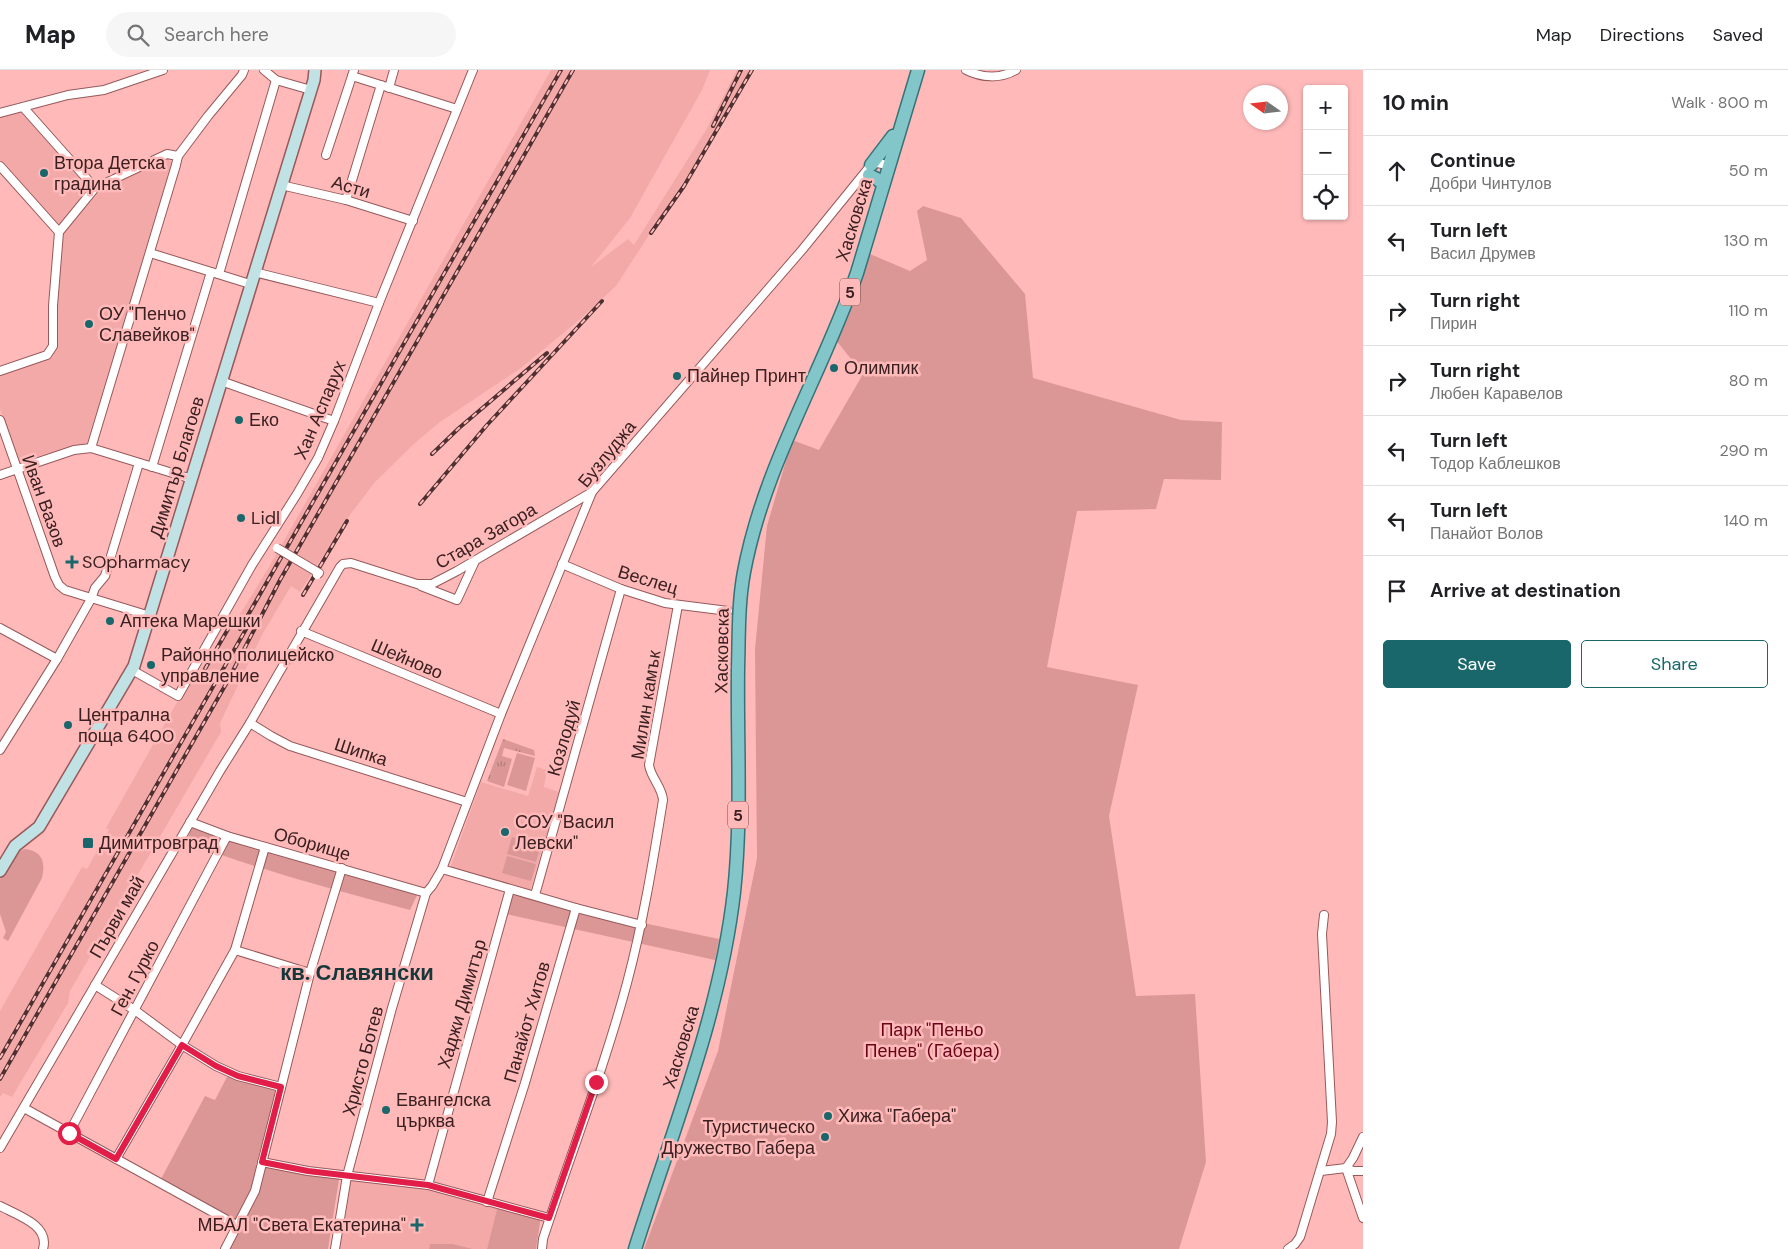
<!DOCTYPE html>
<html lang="en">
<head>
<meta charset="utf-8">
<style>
	:root { --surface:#fff; --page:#f6f6f6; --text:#202124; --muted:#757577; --line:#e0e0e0; --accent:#19676b }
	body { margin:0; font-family:"DM Sans",sans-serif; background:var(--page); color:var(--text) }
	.controls { position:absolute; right:15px; top:15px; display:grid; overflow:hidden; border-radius:5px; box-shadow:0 1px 4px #0004 }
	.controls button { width:45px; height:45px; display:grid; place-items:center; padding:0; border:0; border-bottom:1px solid var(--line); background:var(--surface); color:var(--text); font:25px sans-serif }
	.compass { position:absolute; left:1243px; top:15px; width:45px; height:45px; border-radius:50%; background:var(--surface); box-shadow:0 1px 4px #0004; rotate:284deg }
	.stop { position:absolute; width:15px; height:15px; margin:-11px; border:4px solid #e11d48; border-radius:50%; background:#fff }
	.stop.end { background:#e11d48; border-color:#fff; box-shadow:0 1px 5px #0008 }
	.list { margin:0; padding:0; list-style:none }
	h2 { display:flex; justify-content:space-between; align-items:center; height:65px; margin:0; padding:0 20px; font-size:21px }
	h2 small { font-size:16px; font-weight:400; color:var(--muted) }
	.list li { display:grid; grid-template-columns:32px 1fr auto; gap:15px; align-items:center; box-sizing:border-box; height:70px; padding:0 20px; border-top:1px solid var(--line) }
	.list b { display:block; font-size:19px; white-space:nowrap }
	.list p { margin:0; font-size:16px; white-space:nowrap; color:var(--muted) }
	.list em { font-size:16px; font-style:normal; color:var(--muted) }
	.actions { display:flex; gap:10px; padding:15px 20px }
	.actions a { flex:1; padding:11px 0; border:1px solid var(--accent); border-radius:5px; text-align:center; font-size:18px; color:var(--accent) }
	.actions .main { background:var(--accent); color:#fff }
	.icon { flex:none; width:28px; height:28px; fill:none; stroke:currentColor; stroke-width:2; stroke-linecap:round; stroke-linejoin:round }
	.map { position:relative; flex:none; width:1363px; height:1179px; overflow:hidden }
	header { display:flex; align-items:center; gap:30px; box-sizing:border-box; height:70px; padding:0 25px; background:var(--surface); border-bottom:1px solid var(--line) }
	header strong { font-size:24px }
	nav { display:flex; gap:28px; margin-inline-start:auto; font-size:18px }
	.search { width:350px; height:45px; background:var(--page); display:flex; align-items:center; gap:12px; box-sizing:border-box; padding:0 18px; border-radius:28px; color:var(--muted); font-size:19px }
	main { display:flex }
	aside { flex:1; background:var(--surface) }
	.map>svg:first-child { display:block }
	.built { fill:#f4a9a9 }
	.grass { fill:url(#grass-tufts) }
	.park { fill:#db9696 }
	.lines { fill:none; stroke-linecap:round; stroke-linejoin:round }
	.street-casing { stroke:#97595a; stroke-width:10 }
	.secondary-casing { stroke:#97595a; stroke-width:14 }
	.primary-casing { stroke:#347377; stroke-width:15 }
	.street { stroke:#fff; stroke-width:8 }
	.secondary { stroke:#c1e2e4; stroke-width:11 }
	.primary { stroke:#83c6c9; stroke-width:12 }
	.rail-casing { stroke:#4f3031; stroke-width:4 }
	.rail { stroke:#ffb9b9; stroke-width:2; stroke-dasharray:5.5; stroke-linecap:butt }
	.street-bridge-casing { stroke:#97595a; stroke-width:10; stroke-linecap:butt }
	.street-bridge { stroke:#fff; stroke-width:8 }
	.route { stroke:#e11d48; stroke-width:6 }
	.poi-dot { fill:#19676b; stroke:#ffb9b9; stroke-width:2 }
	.labels { text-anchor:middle; stroke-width:5; stroke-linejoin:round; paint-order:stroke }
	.shield { fill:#ffb9b9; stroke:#754e4f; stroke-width:1 }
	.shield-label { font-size:16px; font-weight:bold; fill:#3a2021 }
	.poi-label { font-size:18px; fill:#3a2021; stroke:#ffb9b9; text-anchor:start }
	.street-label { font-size:18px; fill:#3a2021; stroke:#ffb9b9 }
	.park-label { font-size:18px; fill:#690419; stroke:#ffb9b9 }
	.district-label { font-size:22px; font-weight:bold; fill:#16383a; stroke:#ffb9b9 }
</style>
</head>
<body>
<header>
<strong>Map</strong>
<div class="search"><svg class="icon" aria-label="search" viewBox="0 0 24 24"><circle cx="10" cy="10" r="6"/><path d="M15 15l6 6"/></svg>Search here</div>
<nav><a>Map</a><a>Directions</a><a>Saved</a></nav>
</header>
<main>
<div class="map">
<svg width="1363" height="1179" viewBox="0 0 1363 1179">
	<defs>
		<pattern id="grass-tufts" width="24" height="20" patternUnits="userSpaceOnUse" patternTransform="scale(1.25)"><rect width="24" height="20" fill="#db9696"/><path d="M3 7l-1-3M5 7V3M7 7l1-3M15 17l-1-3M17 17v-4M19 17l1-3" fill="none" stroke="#b37a7a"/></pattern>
	</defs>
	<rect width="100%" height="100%" fill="#ffb9b9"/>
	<g class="built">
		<path d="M 551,0 L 710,0 L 702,20 L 630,148 L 591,197 L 628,169 L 634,175 L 706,60 L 737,0 L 752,0 L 715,63 L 616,216 L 579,250 L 521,298 L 440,352 L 416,372 L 375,412 L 352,442 L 300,522 L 291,516 L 262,565 L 220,653 L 221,662 L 70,921 L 68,933 L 12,1027 L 3,1023 L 0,1027 L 0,941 L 82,797 L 87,799 L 109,760 L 106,758 L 176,634 L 244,538 L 269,497 Z"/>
		<path d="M 20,41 L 89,117 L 57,156 L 0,90 L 0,47 Z"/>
		<path d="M 168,89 L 174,94 L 87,373 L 20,391 L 0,339 L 0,304 L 53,287 L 55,275 L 56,233 L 63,164 L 100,121 Z"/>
		<path d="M 537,697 L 547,700 L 544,717 L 559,722 L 530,821 L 450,798 L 481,712 L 528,726 Z"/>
		<path d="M 347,1110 L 423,1116 L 498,1135 L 487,1179 L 473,1179 L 453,1174 L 430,1174 L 429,1179 L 337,1179 Z"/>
	</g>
	<path class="grass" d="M 503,669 L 534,680 L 535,686 L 504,678 L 502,686 L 512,689 L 504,717 L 487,711 Z"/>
	<g class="park">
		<path d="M 923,136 L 961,148 L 1025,224 L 1033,308 L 1181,350 L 1222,352 L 1221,410 L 1164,409 L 1156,439 L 1077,441 L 1047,597 L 1138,615 L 1109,746 L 1136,926 L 1195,924 L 1206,1092 L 1179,1179 L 644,1179 L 718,981 L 757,788 L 755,579 L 767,456 L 792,370 L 819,380 L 863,304 L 835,269 L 839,254 L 870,184 L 910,201 L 927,190 L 917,141 Z"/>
		<path d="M 517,683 L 535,688 L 526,721 L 507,715 Z"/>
		<path d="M 194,753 L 419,821 L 410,840 C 334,820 259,800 186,772 Z"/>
		<path d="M 512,767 L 541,775 L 536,792 L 507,784 Z"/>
		<path d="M 25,779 C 42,781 46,792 42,808 L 8,871 L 3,868 L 6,862 L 0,844 L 0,809 L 14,783 Z"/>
		<path d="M 507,786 L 536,794 L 531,811 L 502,803 Z"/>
		<path d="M 511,825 L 719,869 L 715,890 L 506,844 Z"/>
		<path d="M 228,1005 L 241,1011 L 277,1020 L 256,1095 L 339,1109 L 328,1179 L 229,1179 L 241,1155 L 161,1109 L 205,1026 L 215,1030 Z"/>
		<path d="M 498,1135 L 541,1146 L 536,1179 L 487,1179 Z"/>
		<path d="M 430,1174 L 453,1174 L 473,1179 L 429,1179 Z"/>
	</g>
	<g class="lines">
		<defs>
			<g id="street">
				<path d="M 264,0 L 276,10 L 311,20"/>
				<path d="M 966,0 C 982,8 1000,9 1016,0"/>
				<path d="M 352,6 L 457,39"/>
				<path d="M 389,18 L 394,0"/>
				<path d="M 23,37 L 95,118"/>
				<path d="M 0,43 L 68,25 L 104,20 L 163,0"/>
				<path d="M 326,85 L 354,0"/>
				<path d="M 0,96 L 59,162"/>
				<path d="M 281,115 L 346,130 L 413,151"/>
				<path d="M 346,130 L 381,15"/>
				<path d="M 150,183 L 250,214"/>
				<path d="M 254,202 L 379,233"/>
				<path d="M 219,204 L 276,10"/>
				<path d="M 0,301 L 47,285 L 53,276 L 53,236 L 59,162 L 95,118 L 167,84 L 178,86 L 208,46 L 242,5 L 244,0"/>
				<path d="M 221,311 L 334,351"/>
				<path d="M 0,350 L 55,507 L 59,515 L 65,520 L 150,546"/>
				<path d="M 91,378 L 176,95 L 178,86"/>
				<path d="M 152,397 L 211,202"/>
				<path d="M 0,405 L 74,380 L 91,378 L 192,409"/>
				<path d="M 562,494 L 621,519 L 665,533 L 728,541"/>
				<path d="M 421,516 L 457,530 L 475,491"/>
				<path d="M 0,558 L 57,589"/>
				<path d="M 301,561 L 501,644"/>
				<path d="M 132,600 L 178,626 L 252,495 L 297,424 L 318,388 L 334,351 L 379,233 L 473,0"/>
				<path d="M 250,653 L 271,666 L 290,676 L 467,732"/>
				<path d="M 0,680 L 57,589 L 91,529 L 95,518 L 105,506 L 139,393"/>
				<path d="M 190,752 L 227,766 L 426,823"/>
				<path d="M 442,799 L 576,838 L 642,855"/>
				<path d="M 535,825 L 621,519"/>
				<path d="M 235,880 L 310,903"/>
				<path d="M 95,915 L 136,941 L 182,975 L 216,996 L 238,1006 L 281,1017"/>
				<path d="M 24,1038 L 238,1156"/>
				<path d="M 69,1063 L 227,766"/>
				<path d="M 0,1078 L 220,701 L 250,653 L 340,497 L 343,494 L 351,493 L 417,514 L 432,514 L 457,501 L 592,422"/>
				<path d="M 116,1089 L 182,975 L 235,880 L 265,777"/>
				<path d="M 262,1092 L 308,1101 L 428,1115 L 549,1148"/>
				<path d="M 1321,1101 L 1346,1098 L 1353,1088 L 1363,1067"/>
				<path d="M 1363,1101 L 1353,1101 L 1346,1098 L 1363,1148"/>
				<path d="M 428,1115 L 510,819"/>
				<path d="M 487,1132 L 525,1013 L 576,838"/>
				<path d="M 0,1136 C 17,1145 50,1155 43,1179"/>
				<path d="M 225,1179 L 255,1121 L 310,903 L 342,798"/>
				<path d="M 335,1179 L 347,1106 L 392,938 L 426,823 L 432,816 L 442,799 L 501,644 L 592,422 L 802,180 L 871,95 L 877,93 L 888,95"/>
				<path d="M 542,1179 L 543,1169 C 571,1083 604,999 627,913 C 643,853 653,792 663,730 C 662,717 651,708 649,695 L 678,535"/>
				<path d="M 1288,1179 L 1295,1174 L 1300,1167 L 1331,1064 L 1332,1052 L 1322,864 L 1324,845"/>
			</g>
			<path id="secondary" d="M 0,801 L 15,776 L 39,757 L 134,596 L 314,10 L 315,0"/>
			<g id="primary">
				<path d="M 871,95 L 893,66"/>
				<path d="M 869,105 L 877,109 L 883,114"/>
				<path d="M 635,1179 C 672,1061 720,945 734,822 C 742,748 737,673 738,598 C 739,566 738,534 744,502 C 764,395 822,304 857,203 L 918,0"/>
			</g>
		</defs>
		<use href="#street" class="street-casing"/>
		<use href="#secondary" class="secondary-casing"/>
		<use href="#primary" class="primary-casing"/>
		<use href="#street" class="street"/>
		<use href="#secondary" class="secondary"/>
		<use href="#primary" class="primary"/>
		<defs>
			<g id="rail">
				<path d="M 713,56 L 741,0"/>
				<path d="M 651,163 L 684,116 L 752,0"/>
				<path d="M 432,384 L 459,358 L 547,283"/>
				<path d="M 420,434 L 487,355 L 602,231"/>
				<path d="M 303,525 L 347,451"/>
				<path d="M 240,559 L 561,0"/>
				<path d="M 205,599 L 235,547"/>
				<path d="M 0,988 L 249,554"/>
				<path d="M 0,1009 L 226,614 L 280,510 L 573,0"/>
			</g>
		</defs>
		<use href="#rail" class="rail-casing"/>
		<use href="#rail" class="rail"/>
		<defs>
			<path id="street-bridge" d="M 277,478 L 319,503 L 317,505"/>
		</defs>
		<use href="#street-bridge" class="street-bridge-casing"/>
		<use href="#street-bridge" class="street-bridge"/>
	</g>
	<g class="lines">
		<path class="route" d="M 69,1063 L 116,1089 L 182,975 L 216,996 L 238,1006 L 281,1017 L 262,1092 L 308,1101 L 428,1115 L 549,1148 L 596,1012"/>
	</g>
	<g class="poi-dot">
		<circle cx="44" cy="103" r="5"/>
		<circle cx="89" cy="254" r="5"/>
		<circle cx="834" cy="298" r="5"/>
		<circle cx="677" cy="306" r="5"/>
		<circle cx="239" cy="350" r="5"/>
		<circle cx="241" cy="448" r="5"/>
		<path d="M69.5 484.5h5v5h5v5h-5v5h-5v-5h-5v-5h5z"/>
		<circle cx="110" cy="551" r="5"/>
		<circle cx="151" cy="595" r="5"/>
		<circle cx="68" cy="655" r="5"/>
		<circle cx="505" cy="762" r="5"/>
		<rect x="82" y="767" width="12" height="12" rx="2.5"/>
		<circle cx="386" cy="1040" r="5"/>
		<circle cx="828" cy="1046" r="5"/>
		<circle cx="825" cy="1067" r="5"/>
		<path d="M414.5 1147.5h5v5h5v5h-5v5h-5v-5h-5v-5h5z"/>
	</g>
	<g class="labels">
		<g class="shield">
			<rect x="840" y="208.5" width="20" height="27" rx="4"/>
			<rect x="728" y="731.5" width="20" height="27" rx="4"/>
		</g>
		<g class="shield-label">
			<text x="850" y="228">5</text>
			<text x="738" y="751">5</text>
		</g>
		<g class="poi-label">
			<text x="54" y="99">Втора Детска<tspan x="54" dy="21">градина</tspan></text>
			<text x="99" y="250">ОУ "Пенчо<tspan x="99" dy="21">Славейков"</tspan></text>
			<text x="844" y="304">Олимпик</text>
			<text x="687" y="312">Пайнер Принт</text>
			<text x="249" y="356">Еко</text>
			<text x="251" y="454">Lidl</text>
			<text x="82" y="498">SOpharmacy</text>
			<text x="120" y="557">Аптека Марешки</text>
			<text x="161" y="591">Районно полицейско<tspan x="161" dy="21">управление</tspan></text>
			<text x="78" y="651">Централна<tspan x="78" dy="21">поща 6400</tspan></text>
			<text x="515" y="758">СОУ "Васил<tspan x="515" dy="21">Левски"</tspan></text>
			<text x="99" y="779">Димитровград</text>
			<text x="396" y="1036">Евангелска<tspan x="396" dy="21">църква</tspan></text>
			<text x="838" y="1052">Хижа "Габера"</text>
			<text x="815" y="1063" text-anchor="end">Туристическо<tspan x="815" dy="21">Дружество Габера</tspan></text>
			<text x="406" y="1161" text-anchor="end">МБАЛ "Света Екатерина"</text>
		</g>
		<g class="street-label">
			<text transform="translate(351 117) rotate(16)" y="6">Асти</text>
			<text transform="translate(854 150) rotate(-73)" y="6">Хасковска</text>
			<text transform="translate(320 340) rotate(-67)" y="6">Хан Аспарух</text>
			<text transform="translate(607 384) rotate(-51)" y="6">Бузлуджа</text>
			<text transform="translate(177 397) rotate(-73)" y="6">Димитър Благоев</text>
			<text transform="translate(44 431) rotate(70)" y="6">Иван Вазов</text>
			<text transform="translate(486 466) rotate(-30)" y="6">Стара Загора</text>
			<text transform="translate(648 510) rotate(17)" y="6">Веслец</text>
			<text transform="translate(722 581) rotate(-89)" y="6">Хасковска</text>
			<text transform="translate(407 589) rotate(23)" y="6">Шейново</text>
			<text transform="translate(646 635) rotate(-81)" y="6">Милин камък</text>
			<text transform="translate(564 668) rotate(-74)" y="6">Козлодуй</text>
			<text transform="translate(361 682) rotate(18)" y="6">Шипка</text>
			<text transform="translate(312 774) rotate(16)" y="6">Оборище</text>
			<text transform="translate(117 847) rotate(-60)" y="6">Първи май</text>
			<text transform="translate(135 908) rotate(-62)" y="6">Ген. Гурко</text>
			<text transform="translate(462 934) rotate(-74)" y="6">Хаджи Димитър</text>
			<text transform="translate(527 952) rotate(-74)" y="6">Панайот Хитов</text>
			<text transform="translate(681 977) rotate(-73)" y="6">Хасковска</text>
			<text transform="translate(363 991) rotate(-75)" y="6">Христо Ботев</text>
		</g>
		<g class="park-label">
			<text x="932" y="966">Парк "Пеньо<tspan x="932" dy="21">Пенев" (Габера)</tspan></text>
		</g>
		<g class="district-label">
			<text x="357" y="910">кв. Славянски</text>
		</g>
	</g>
</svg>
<div class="controls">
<button>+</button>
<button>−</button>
<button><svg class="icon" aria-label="locate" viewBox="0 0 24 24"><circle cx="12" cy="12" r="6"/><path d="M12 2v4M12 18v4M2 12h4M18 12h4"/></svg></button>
</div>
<svg class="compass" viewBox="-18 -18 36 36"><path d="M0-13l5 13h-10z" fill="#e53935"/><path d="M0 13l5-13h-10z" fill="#757577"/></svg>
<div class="stop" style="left:69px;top:1063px"></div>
<div class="stop end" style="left:596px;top:1012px"></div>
</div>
<aside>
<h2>10 min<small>Walk · 800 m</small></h2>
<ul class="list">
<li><svg class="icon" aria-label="ahead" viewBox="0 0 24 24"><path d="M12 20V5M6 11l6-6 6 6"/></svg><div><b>Continue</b><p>Добри Чинтулов</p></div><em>50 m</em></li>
<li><svg class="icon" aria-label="left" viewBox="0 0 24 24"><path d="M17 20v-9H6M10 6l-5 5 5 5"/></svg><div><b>Turn left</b><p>Васил Друмев</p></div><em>130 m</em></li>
<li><svg class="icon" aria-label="right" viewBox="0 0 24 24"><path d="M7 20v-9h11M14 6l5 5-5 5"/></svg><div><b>Turn right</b><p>Пирин</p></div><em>110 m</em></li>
<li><svg class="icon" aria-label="right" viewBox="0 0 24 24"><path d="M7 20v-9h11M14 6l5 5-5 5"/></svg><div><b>Turn right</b><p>Любен Каравелов</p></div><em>80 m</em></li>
<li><svg class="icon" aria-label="left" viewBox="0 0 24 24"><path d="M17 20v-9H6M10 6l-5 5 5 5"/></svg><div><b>Turn left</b><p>Тодор Каблешков</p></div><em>290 m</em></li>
<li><svg class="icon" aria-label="left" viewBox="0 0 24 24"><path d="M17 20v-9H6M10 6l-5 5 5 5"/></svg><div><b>Turn left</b><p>Панайот Волов</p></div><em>140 m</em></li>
<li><svg class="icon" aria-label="arrive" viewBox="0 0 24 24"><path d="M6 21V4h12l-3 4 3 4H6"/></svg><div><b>Arrive at destination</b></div></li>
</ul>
<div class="actions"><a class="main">Save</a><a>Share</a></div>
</aside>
</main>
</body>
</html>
